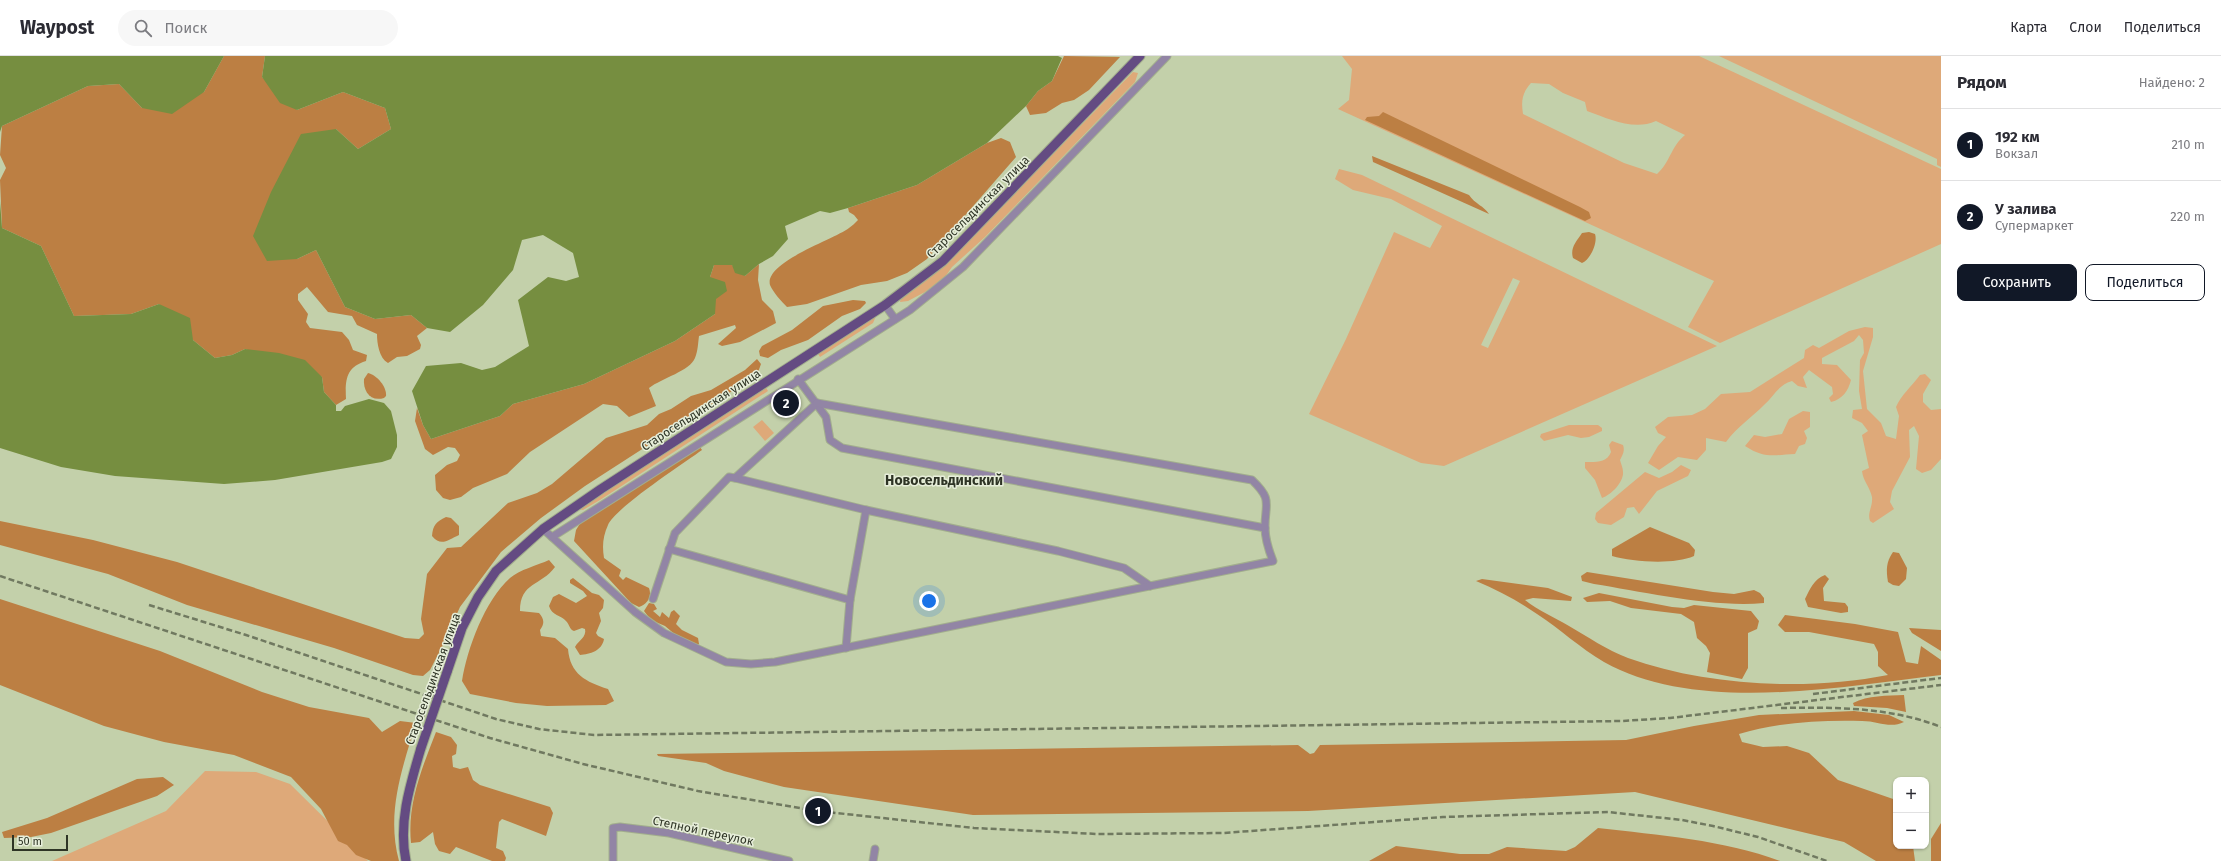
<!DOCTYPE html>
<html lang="ru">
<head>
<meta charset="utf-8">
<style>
	:root { --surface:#fff; --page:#f7f7f7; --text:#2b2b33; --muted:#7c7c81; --line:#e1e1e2; --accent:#111827 }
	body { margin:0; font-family:"Fira Sans",sans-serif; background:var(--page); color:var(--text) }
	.controls { position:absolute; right:12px; bottom:12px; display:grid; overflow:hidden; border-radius:8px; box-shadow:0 1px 3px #0004 }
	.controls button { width:36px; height:36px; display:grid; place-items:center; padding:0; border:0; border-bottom:1px solid var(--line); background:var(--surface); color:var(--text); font:20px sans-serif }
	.scale { position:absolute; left:12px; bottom:10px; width:56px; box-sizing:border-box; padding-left:4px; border:2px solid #2e3425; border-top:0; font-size:11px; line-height:14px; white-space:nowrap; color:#2e3425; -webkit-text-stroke:3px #e7eeda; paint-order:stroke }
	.you { position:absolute; left:929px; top:545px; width:14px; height:14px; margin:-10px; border:3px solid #fff; border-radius:50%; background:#1a73e8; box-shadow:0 0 0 6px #1a73e833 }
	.badge { display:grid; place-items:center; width:26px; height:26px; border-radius:50%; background:var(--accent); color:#fff; font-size:13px; font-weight:700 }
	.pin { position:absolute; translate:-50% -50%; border:2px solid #fff; box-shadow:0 1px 4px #0006 }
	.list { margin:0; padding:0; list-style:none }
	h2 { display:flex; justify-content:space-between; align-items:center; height:52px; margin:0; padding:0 16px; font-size:17px }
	h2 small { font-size:13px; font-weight:400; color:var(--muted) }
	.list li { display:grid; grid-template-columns:26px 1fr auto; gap:12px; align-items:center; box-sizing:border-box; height:72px; padding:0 16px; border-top:1px solid var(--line) }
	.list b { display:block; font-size:15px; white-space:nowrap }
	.list p { margin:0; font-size:13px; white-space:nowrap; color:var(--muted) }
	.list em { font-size:13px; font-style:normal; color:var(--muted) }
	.actions { display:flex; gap:8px; padding:12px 16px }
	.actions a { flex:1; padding:9px 0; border:1px solid var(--accent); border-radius:8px; text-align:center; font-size:14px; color:var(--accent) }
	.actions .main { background:var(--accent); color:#fff }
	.icon { flex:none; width:22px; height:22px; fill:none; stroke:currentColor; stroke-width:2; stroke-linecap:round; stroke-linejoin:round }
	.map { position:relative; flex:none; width:1941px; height:805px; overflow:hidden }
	header { display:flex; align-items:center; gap:24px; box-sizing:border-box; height:56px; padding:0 20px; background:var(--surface); border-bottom:1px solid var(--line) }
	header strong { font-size:19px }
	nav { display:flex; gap:22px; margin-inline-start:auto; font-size:14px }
	.search { width:280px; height:36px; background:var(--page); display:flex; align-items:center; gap:10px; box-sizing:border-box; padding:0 14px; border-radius:22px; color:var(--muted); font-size:15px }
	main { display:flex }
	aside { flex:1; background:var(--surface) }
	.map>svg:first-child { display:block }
	.green { fill:#dea979; fill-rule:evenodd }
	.forest { fill:#bc7f43 }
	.water { fill:#768e40 }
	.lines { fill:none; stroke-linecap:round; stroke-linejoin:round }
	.minor-casing { stroke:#a2ae8d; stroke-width:9 }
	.major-casing { stroke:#a2ae8d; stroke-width:11 }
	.minor { stroke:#9285a5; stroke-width:7 }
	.major { stroke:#644b82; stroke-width:9 }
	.rail { stroke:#707960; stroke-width:2.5; stroke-dasharray:6 3; stroke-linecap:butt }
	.major-bridge-casing { stroke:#a2ae8d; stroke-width:11; stroke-linecap:butt }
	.major-bridge { stroke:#644b82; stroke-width:9 }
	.labels { text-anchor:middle; stroke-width:3; stroke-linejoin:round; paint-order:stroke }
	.street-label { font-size:12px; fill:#2e3425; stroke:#e7eeda }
	.quarter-label { font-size:14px; font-weight:bold; fill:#2e3425; stroke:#e7eeda }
</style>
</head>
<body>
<header>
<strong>Waypost</strong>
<div class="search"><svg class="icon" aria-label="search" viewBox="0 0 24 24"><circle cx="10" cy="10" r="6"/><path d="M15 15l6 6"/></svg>Поиск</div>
<nav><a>Карта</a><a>Слои</a><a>Поделиться</a></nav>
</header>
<main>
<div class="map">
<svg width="1941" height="805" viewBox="0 0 1941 805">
	<rect width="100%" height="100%" fill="#c3d0aa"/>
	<g class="green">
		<path d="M 1342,0 L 1699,0 L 1941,113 L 1941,188 L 1720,287 L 1688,271 L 1714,225 L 1338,53 L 1349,44 L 1352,13 ZM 1531,27 L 1549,28 L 1563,37 L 1585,46 L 1587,55 C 1609,63 1634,75 1656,65 L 1685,79 C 1671,90 1670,107 1657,118 L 1624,107 L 1523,58 C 1521,45 1522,37 1531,27 Z"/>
		<path d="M 1719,0 L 1941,0 L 1941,111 L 1937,109 L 1937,103 Z"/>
		<path d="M 1133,16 L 1138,17 L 1135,26 L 985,181 L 952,211 L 945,221 L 925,236 L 908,245 L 900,246 L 901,242 L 943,211 Z"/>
		<path d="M 1339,113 L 1362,119 L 1717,290 L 1444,410 L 1421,407 L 1309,358 L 1346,283 L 1394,176 L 1430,192 L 1442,170 L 1391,143 L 1353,134 L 1335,123 ZM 1513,222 L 1520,225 L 1488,292 L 1481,289 Z"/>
		<path d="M 876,260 L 873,267 L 820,301 L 817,296 Z"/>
		<path d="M 1865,271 L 1873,272 L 1873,281 L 1863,315 L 1867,353 L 1881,367 L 1886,380 L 1896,383 L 1899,360 L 1896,351 C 1901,339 1912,330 1920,319 L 1925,318 L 1931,324 L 1923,338 L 1923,346 L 1931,354 L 1941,353 L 1941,403 L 1931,414 L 1922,417 L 1916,413 L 1919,380 L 1914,370 L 1909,374 L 1910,401 L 1892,435 L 1890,446 L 1894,453 L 1873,467 L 1870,465 C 1867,456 1873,451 1872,441 C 1870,431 1863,425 1862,415 L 1869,412 L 1862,379 L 1868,375 L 1862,367 L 1852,362 L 1853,354 L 1862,353 L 1859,335 L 1860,304 L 1864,297 L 1863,284 L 1859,279 L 1854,285 L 1822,302 L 1822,308 L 1837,309 L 1851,324 C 1848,335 1843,343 1831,346 L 1829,342 L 1833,338 L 1832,331 L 1809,314 L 1803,321 L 1807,332 L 1798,330 L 1792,325 C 1778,329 1774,340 1764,349 C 1751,362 1738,370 1726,386 L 1706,382 L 1706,394 L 1697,404 L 1678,401 L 1659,414 L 1648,407 L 1658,390 L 1666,381 L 1658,377 L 1655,371 L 1668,361 L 1692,359 L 1705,353 L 1721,338 L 1750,336 L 1804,302 L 1805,294 L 1813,289 L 1819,292 L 1849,275 Z"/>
		<path d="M 765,330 L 768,335 L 600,444 L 583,454 L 578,453 Z"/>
		<path d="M 1803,355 L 1810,356 L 1810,371 L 1804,375 L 1807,382 L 1805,388 L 1799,390 L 1795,398 C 1774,399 1765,403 1745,390 L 1754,379 L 1765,381 L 1782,378 L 1789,363 Z"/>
		<path d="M 762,364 L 774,377 L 765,385 L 753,371 Z"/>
		<path d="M 1569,369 L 1598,369 L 1602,372 L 1602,375 L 1589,381 L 1581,382 L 1568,379 L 1544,385 L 1540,381 L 1541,378 Z"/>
		<path d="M 1612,385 L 1623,389 C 1625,395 1623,398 1620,404 C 1621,408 1623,412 1623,416 C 1624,426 1611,439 1602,442 L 1595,424 L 1585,412 L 1585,406 C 1596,406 1607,407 1611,396 L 1609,389 Z"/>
		<path d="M 1681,409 L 1691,414 L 1688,420 L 1657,435 L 1639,458 L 1634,451 L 1627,452 L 1624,461 L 1611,469 L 1598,467 L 1595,463 L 1596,457 L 1645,416 L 1659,422 L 1672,416 Z"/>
		<path d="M 205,715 L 256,716 L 290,728 L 368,805 L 52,805 L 166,755 Z"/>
	</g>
	<g class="forest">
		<path d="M 224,0 L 265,0 L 262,21 L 297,54 L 343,36 L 385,52 L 391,73 L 358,93 L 336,73 L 297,203 L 316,194 L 345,251 L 375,263 L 411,259 L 427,272 L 417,280 L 421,289 L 420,293 L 407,300 L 397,301 L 388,307 C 379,302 377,287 377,278 L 357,269 L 352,260 L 328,256 L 307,231 L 298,238 L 298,244 L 308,258 L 306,266 L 310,272 L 342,276 L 349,284 L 353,294 L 367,299 L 366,305 C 346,311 345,324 346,343 L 336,349 L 324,336 L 322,321 L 245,293 L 232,299 L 215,302 L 193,284 L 159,248 L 131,258 L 74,260 L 41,190 L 2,172 L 0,124 L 6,112 L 0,99 L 2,70 L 88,30 L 119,28 L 142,52 L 204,36 Z"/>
		<path d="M 1064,0 L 1120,1 L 1089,34 L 1074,44 L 1062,47 L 1046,57 L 1030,59 L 1026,50 L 1038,35 L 1052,25 Z"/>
		<path d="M 1383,56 L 1580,151 L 1589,156 L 1591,162 L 1585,165 L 1365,64 L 1367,61 L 1379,60 Z"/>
		<path d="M 1001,82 L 1010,86 L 1016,101 L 927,203 L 907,217 L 887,225 L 861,229 L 807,248 L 787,251 C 781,245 773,236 770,229 C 764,206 835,183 849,172 C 852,170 855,167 858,164 L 854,159 L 849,156 L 848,152 L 917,129 L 987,87 Z"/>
		<path d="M 1372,100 L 1469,139 C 1475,148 1484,150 1489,158 L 1373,106 Z"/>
		<path d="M 1589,176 L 1595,178 C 1598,187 1590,204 1582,207 L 1573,202 C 1570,192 1576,186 1582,177 Z"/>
		<path d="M 759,208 L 758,224 L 762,244 L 773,255 L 776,267 L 740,286 L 722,290 L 718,288 L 736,272 L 735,269 L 699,280 C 698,287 698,295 695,302 C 690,315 662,322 649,332 L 656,350 L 629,361 L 617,350 L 603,348 L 530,396 L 507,418 L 473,432 L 461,441 L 450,444 L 443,442 L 436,434 L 435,419 L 447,409 L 457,405 L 460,399 L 455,392 L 448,391 L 433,399 L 425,393 L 415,365 L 417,352 L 423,369 L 431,383 L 500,360 L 513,348 L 584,328 L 675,285 L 715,258 L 710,221 L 714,209 L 732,209 L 745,220 Z"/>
		<path d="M 853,244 L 865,245 L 866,247 L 860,253 L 842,260 L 808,284 L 781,294 L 768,302 L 760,300 L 759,295 L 762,290 L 792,274 L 823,250 Z"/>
		<path d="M 757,303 L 761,308 L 757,319 L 585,430 L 541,462 L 501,496 L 460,551 L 442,591 L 430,614 L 423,620 L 413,619 L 334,592 L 187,549 L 108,518 L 0,489 L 0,465 L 93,484 L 177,506 L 405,582 L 419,583 L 424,578 L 421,563 L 427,518 L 447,492 L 461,491 L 508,447 L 537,437 L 552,428 L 606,382 L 647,369 L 659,358 L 671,353 L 691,340 L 711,334 L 745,314 Z"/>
		<path d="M 368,317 C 377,319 387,331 386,340 L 384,342 C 370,346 363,335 364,323 Z"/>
		<path d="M 700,391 L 702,394 C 684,407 615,452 608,469 C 603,480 602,490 604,502 L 621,514 L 619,520 L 623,524 L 626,521 L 649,532 C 652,540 648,548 639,551 L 631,547 L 574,485 L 576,474 L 581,466 Z"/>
		<path d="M 446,461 L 451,462 L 459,470 L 459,479 C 448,484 441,491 432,480 C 433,469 436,466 446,461 Z"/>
		<path d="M 1650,471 L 1689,487 L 1695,494 L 1694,500 C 1674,509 1633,506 1612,500 L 1612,493 Z"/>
		<path d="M 1893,496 L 1899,497 L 1907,512 L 1906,523 L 1899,530 L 1893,529 L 1888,526 C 1886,514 1886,506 1893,496 Z"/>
		<path d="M 549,504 L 555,511 C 541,530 520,526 520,555 L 539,557 C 544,563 545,567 540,574 L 541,580 L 555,582 L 568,593 C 570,618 586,626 608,633 L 614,645 L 606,649 L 547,650 L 516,647 L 470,638 L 462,625 C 467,593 485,544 510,522 C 519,514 538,509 549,504 Z"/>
		<path d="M 1587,516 L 1713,536 L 1734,538 L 1754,534 L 1760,537 L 1764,542 L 1764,547 C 1714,552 1644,536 1594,528 L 1582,525 L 1581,520 Z"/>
		<path d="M 1825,519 L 1829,523 L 1823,532 L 1824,545 L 1845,547 L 1848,551 L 1848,556 L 1841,557 L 1808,551 L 1805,543 C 1810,533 1814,523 1825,519 Z"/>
		<path d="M 573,522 L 592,537 L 599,539 L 604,544 L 603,552 L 599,557 L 601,565 L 596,577 L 598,580 L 604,583 C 602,595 590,598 580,599 L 575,591 C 578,585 587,581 585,573 L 582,572 L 574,575 C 569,573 570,569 566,565 C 561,559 552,560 549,550 L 553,541 L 559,538 L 576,547 L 587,540 L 583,535 L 570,527 L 570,524 Z"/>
		<path d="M 1482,523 L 1548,532 L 1572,541 L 1571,545 L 1533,542 L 1525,544 C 1539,555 1554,561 1569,570 C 1588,581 1607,594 1628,602 C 1706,630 1807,635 1888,619 L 1878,610 L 1878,596 L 1874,588 L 1809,576 L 1785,576 L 1778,569 L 1785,559 L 1855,568 L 1898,576 L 1906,606 L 1918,608 L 1921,590 L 1941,604 L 1941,619 C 1840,631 1697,658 1604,606 C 1580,592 1560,573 1537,558 C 1518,545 1498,534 1476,525 Z"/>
		<path d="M 1599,537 L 1672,551 L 1684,552 L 1694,549 L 1751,555 L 1759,565 L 1757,573 L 1748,577 L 1748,612 L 1742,623 L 1707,616 L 1710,597 L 1706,590 L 1697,582 L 1694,566 L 1681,558 L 1631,552 L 1610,545 L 1587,546 L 1583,542 Z"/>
		<path d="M 0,543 L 160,595 L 262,636 L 309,651 L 369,662 L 382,676 L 400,665 L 416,667 C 402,713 386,757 399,805 L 371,805 L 356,799 L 347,789 L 338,785 L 321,753 L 291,721 L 234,699 L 164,686 L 104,670 L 0,629 Z"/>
		<path d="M 649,547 L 654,548 L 657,553 L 653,555 L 660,561 L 662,556 L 669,562 L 671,556 L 674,554 L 680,560 L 676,568 L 682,574 L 698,582 L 699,588 L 696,590 L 678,581 L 665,570 L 651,564 L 644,555 Z"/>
		<path d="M 1909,572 L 1941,574 L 1941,595 L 1912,577 Z"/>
		<path d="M 1904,639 L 1906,656 L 1887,652 L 1854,650 L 1853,647 C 1868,639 1887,640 1904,639 Z"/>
		<path d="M 1854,655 L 1889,659 L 1904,666 C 1890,673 1878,665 1862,665 C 1822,664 1778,666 1739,678 L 1742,686 L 1763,691 L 1787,690 L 1809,697 L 1838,724 L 1896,744 L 1896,790 L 1913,790 L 1915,805 L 1876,805 L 1844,786 L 1635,736 L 1308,755 L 973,759 L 784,731 L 724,715 L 706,707 L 658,700 L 657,698 L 1298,689 L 1310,698 L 1314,697 L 1320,689 L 1626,684 L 1694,670 L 1759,659 Z"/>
		<path d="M 436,676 L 451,681 L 457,689 L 456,698 L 452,700 L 453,711 L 460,713 L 468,711 L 473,724 L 480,729 L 550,751 L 553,757 L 546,780 L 502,763 L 499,766 L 496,792 L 503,795 L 506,802 L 505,805 L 492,805 L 456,791 L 450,798 L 439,795 L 435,788 L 433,776 L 420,786 L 411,787 C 407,748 422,712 436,676 Z"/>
		<path d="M 163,721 L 174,729 L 157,740 L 51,777 L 31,781 L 4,782 L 2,776 L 47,762 L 137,723 Z"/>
		<path d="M 1941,767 L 1941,805 L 1931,805 L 1931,783 Z"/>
		<path d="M 1598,772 C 1658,779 1724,784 1780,805 L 1369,805 L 1396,790 L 1460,798 L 1489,798 L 1507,791 L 1566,795 L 1575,791 Z"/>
	</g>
	<g class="water">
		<path d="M 0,0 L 224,0 L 204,36 L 172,58 L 142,52 L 119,28 L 88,30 L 2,70 L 0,76 Z"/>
		<path d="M 265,0 L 1058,0 L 1062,2 L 1052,25 L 1038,35 L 1026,50 L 987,87 L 917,129 L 848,152 L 830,157 L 820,155 L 785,170 L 788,183 L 773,200 L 759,208 L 745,220 L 735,217 L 732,209 L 714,209 L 710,221 L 725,226 L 727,235 L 716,243 L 715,258 L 675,285 L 584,328 L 513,348 L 500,360 L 431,383 L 423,369 L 412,335 L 426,310 L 461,307 L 482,314 L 495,311 L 529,290 L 518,244 L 548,221 L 566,225 L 579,221 L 573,197 L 543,179 L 522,184 L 513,214 L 483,249 L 450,276 L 427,272 L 411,259 L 375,263 L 345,251 L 316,194 L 297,203 L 267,205 L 253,180 L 271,136 L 301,78 L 336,73 L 358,93 L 391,73 L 385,52 L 343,36 L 297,54 L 280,47 L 262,21 Z"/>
		<path d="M 0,145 L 2,172 L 41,190 L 74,260 L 131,258 L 159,248 L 190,262 L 193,284 L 215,302 L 232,299 L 245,293 L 279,297 L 305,304 L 322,321 L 324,336 L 336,349 L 336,355 L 341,355 L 345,350 L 369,343 L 384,347 L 391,355 L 397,379 L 397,391 L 391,403 L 382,406 L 275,424 L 224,428 L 115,420 L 61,411 L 0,392 Z"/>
	</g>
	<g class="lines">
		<defs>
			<g id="minor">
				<path d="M 885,249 L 895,263"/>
				<path d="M 798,323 L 826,361 L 830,384 L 842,392 L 1265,472"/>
				<path d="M 817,347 L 735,422 L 866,454 L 1058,495 L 1124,512 L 1150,530"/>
				<path d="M 543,473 L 635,556 L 664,577 L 726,606 L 751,608 L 775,606 L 1273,505 C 1269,495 1265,482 1265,471 C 1265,447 1273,444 1252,424 L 817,347"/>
				<path d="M 552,481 L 910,254 L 963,211 L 1167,0"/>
				<path d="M 669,493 L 850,544"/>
				<path d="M 653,543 L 675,477 L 729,421 L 735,422"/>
				<path d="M 846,592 L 850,544 L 866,454"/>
				<path d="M 613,805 L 613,772 L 620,771 L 669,777 L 789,805"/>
				<path d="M 873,805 L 875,793"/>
			</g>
			<g id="major">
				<path d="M 447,616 L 462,572 L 478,541 L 496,515 L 543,473 L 601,433 L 885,249 L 943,205 L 1140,0"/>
				<path d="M 406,805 C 398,767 410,729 421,692"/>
			</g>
		</defs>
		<use href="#minor" class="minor-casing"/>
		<use href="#major" class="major-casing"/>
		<use href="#minor" class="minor"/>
		<use href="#major" class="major"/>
		<g class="rail">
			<path d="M 0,520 L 490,682 L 583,708 L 698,735 L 818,755 L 974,772 L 1098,778 L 1223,777 L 1443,761 L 1608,756 L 1682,764 L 1713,770 L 1758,781 L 1827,805"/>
			<path d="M 149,549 L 246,579 L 496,663 L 539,673 L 594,679 L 1622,665 L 1670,662 L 1941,629"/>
			<path d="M 1813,638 L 1941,622"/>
			<path d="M 1781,652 C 1835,651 1890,651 1941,671"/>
		</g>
		<defs>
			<path id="major-bridge" d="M 421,692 L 447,616"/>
		</defs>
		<use href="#major-bridge" class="major-bridge-casing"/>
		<use href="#major-bridge" class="major-bridge"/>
	</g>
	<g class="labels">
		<g class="street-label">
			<text transform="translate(978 151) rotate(-45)" y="4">Старосельдинская улица</text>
			<text transform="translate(701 354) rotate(-33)" y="4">Старосельдинская улица</text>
			<text transform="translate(433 623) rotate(-70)" y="4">Старосельдинская улица</text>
			<text transform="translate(703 775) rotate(12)" y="4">Степной переулок</text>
		</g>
		<g class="quarter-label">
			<text x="944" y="429">Новосельдинский</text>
		</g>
	</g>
</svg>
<div class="controls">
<button>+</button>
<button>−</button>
</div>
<div class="scale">50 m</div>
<div class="you"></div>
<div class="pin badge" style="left:818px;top:755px">1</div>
<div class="pin badge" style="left:786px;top:347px">2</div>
</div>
<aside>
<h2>Рядом<small>Найдено: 2</small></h2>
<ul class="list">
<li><span class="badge">1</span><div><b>192 км</b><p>Вокзал</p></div><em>210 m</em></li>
<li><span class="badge">2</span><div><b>У залива</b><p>Супермаркет</p></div><em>220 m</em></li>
</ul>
<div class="actions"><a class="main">Сохранить</a><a>Поделиться</a></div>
</aside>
</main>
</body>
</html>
